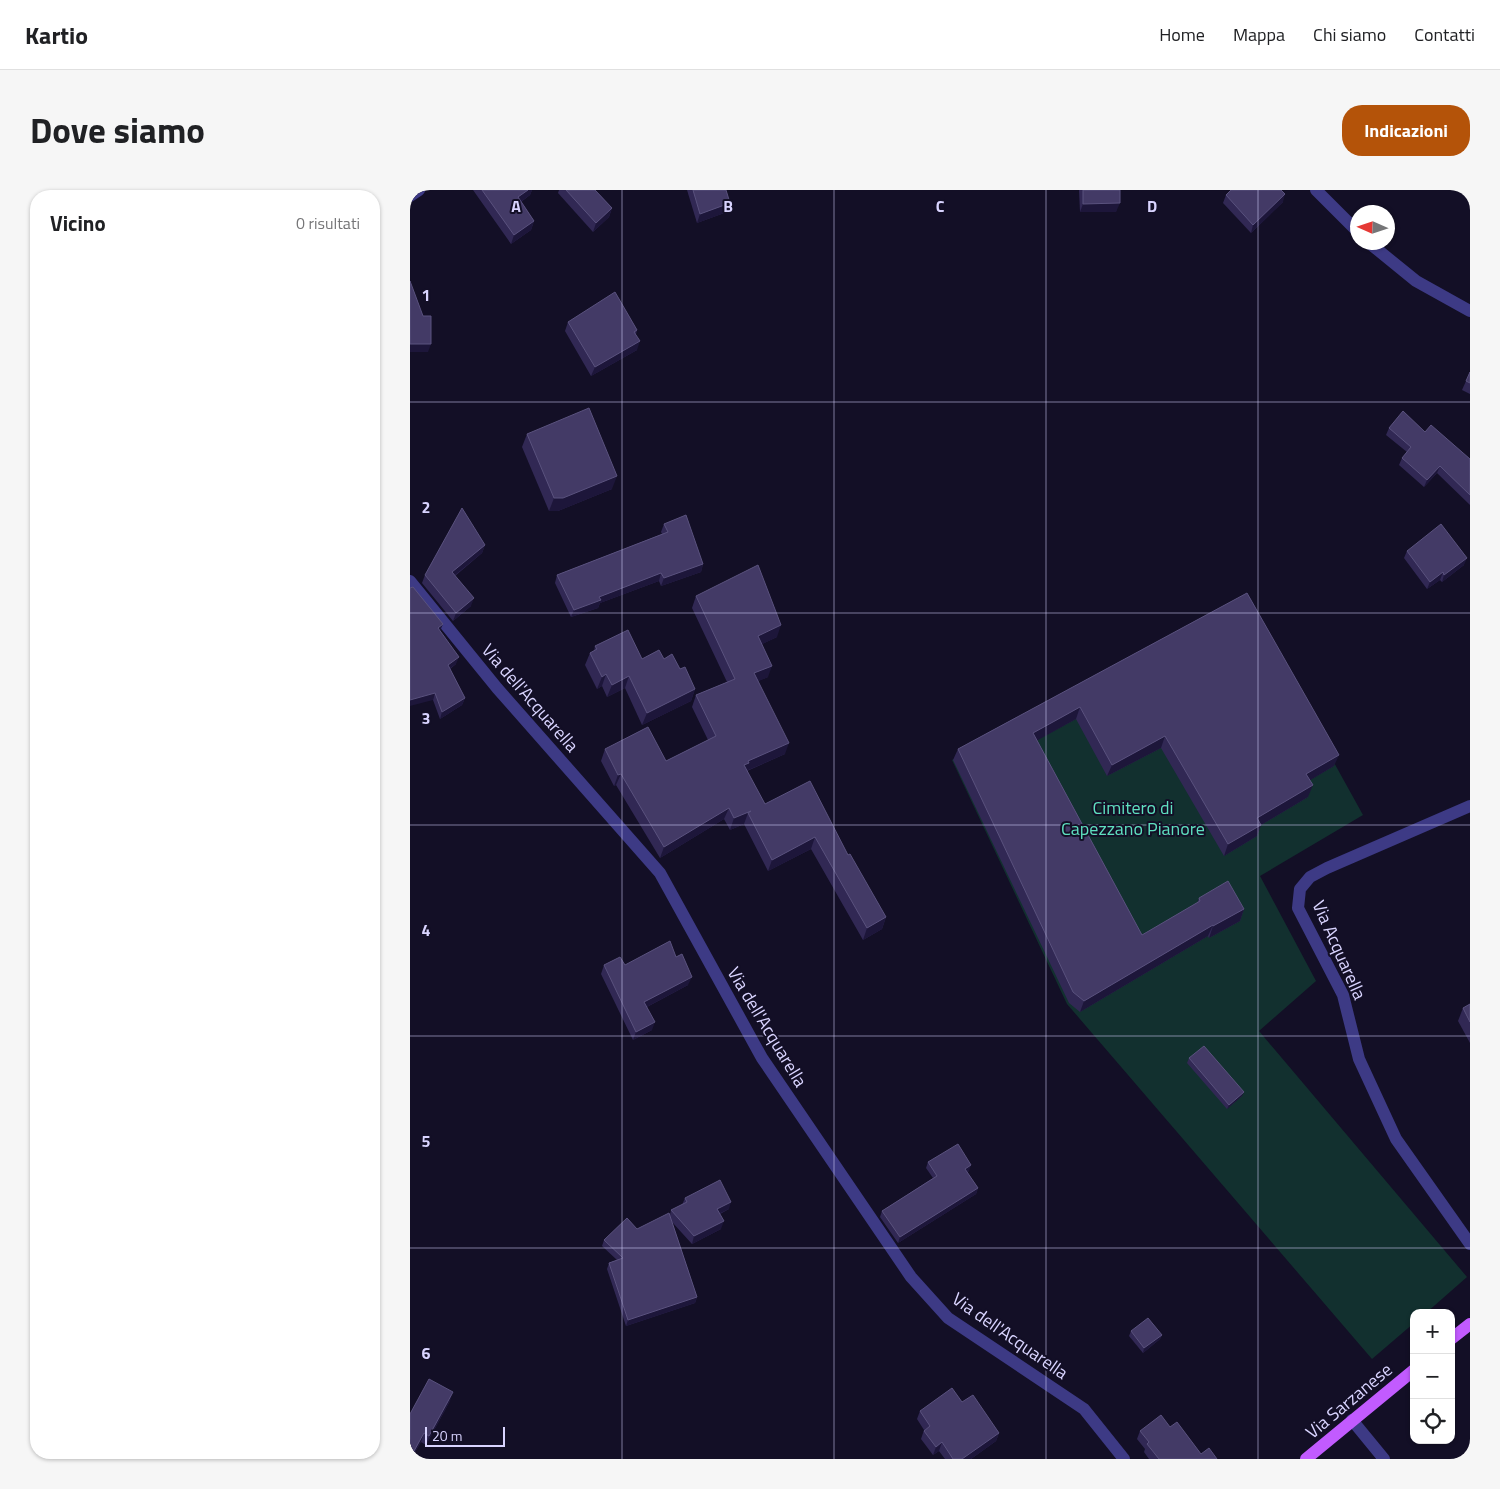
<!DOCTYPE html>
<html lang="it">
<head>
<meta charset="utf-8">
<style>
	:root { --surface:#fff; --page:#f6f6f6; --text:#202124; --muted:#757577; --line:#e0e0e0; --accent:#b45309 }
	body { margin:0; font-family:"Titillium Web",sans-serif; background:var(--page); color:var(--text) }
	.controls { position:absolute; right:15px; bottom:15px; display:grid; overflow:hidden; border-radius:10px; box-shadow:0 1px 4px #0004 }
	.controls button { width:45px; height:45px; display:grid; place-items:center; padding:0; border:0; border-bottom:1px solid var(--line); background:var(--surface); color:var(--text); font:25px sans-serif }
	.compass { position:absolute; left:940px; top:15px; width:45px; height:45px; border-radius:50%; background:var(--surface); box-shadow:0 1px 4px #0004; rotate:273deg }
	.scale { position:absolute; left:15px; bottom:12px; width:80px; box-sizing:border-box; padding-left:5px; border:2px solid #d9d4ff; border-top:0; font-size:14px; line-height:18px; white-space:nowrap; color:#d9d4ff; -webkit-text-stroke:4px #130f26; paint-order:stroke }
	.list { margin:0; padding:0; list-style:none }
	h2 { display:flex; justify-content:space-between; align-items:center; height:65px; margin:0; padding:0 20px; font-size:21px }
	h2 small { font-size:16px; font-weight:400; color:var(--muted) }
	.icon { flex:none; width:28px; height:28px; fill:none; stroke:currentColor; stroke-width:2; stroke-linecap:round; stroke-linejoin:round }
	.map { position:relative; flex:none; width:1060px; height:1269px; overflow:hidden; border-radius:20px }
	header { display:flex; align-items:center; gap:30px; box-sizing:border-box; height:70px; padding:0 25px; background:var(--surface); border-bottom:1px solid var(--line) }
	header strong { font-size:24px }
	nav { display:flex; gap:28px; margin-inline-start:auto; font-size:18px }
	.intro { display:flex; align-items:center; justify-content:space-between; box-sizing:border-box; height:120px; padding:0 30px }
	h1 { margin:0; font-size:35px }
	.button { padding:12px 22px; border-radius:20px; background:var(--accent); color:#fff; font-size:18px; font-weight:700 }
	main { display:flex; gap:30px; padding:0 30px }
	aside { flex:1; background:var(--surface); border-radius:20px; box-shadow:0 1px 4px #0004 }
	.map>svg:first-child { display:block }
	.green { fill:#12302f }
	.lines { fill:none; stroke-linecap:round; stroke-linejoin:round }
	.minor { stroke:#3d3a85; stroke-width:12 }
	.major { stroke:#c25bff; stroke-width:12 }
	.wall { fill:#312854 }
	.shaded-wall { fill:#1d163a }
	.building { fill:#433a66; stroke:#5a527e }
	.grid { fill:none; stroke:#d9d4ff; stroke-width:1; stroke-opacity:0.55 }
	.labels { text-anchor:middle; stroke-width:4; stroke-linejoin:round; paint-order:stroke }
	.street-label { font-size:18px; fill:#d9d4ff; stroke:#130f26 }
	.park-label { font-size:18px; fill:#5fe0c0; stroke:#130f26 }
	.grid-label { font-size:16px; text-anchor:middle; font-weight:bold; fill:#d9d4ff; stroke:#130f26; stroke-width:4; stroke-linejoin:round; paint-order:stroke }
</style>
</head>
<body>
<header>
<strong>Kartio</strong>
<nav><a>Home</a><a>Mappa</a><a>Chi siamo</a><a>Contatti</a></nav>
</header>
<div class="intro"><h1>Dove siamo</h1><a class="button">Indicazioni</a></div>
<main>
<aside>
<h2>Vicino<small>0 risultati</small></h2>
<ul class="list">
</ul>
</aside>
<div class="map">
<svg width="1060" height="1269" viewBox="0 0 1060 1269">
	<rect width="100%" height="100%" fill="#130f26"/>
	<path class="green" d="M 834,410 L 953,625 L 850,686 L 906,791 L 849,841 L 1057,1087 L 1016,1123 L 1004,1123 L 1004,1133 L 962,1169 L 657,814 L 542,570 Z"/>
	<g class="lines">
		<g class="minor">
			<path d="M 906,0 L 948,42"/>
			<path d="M 0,6 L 9,0"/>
			<path d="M 958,52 L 1006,91 L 1060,121"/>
			<path d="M 0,391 L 87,498 L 250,683 L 352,868 L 501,1087 L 538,1128 L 674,1219 L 714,1269"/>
			<path d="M 1060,616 L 917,678 L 900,687 L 890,699 L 888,718 L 933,805 L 949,869 L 986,949 L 1060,1054"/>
			<path d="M 942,1230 L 974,1269"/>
		</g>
		<g class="major">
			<path d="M 1041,1149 L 1060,1134"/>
			<path d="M 896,1269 L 1004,1180"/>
		</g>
	</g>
	<g class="wall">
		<path d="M 63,0 L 122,0 L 120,5 L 111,12 L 124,31 L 121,40 L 101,54 Z"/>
		<path d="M 149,0 L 185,0 L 202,18 L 199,27 L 183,42 L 148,3 Z"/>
		<path d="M 277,0 L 316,0 L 317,22 L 287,33 Z"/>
		<path d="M 669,0 L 710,0 L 706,22 L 670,22 Z"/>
		<path d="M 816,5 L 873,12 L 841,43 L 813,13 Z"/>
		<path d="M 158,132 L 227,140 L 226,144 L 227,160 L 181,186 L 155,141 Z"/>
		<path d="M 1060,182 L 1060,204 L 1052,200 Z"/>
		<path d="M 979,238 L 1015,242 L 1060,269 L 1060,315 L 1027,283 L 1014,297 L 989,275 L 992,268 L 997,262 L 976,245 Z"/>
		<path d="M 117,244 L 202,299 L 148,321 L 139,321 L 112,257 Z"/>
		<path d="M 254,334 L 293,374 L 291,382 L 251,396 L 249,391 L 190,413 L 188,418 L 161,427 L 145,393 L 147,385 L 252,344 L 251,342 Z"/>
		<path d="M 75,355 L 72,363 L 45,386 L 61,416 L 43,431 L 12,393 L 15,385 Z"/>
		<path d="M 997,361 L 1054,375 L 1032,392 L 1030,390 L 1017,399 L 994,368 Z"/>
		<path d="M 837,403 L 924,576 L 900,590 L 898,607 L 851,635 L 847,646 L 814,666 L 751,558 L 697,586 L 666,529 L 627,550 L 732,745 L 787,713 L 789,708 L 834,719 L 830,731 L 799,748 L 798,746 L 670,822 L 659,813 L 543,570 L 548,559 Z"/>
		<path d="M 286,406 L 367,447 L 352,454 L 358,487 L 348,491 L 375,564 L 337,581 L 355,614 L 438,665 L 476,727 L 472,739 L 453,750 L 401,659 L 358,681 L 334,634 L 320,640 L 314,629 L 250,668 L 206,595 L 204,596 L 191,571 L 195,559 L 256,571 L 298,550 L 282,517 L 286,505 L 317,492 L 282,418 Z"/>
		<path d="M 30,441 L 46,474 L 40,479 L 55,508 L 52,515 L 30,529 L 23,510 Z"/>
		<path d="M 185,456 L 232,469 L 254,469 L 270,479 L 285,499 L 281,511 L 232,535 L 215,498 L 197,507 L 192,496 L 187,499 L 175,475 L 180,463 L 184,461 Z"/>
		<path d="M 194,775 L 215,775 L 278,795 L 237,817 L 242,840 L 223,850 L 191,784 Z"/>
		<path d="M 1060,814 L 1060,853 L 1048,831 L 1053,818 Z"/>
		<path d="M 779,868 L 832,906 L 817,919 L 777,873 Z"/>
		<path d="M 518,972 L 559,981 L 557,982 L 568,998 L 566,1004 L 488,1053 L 470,1027 L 472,1021 L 523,988 L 516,978 Z"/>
		<path d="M 275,1008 L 319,1019 L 310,1024 L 311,1039 L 282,1054 L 262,1032 L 287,1107 L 285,1113 L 216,1136 L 197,1079 L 199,1073 L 207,1070 L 192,1056 L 194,1050 L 227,1039 L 260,1025 L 261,1020 L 272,1015 Z"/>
		<path d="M 721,1141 L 752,1145 L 750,1149 L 733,1163 L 719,1146 Z"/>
		<path d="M 40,1211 L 16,1255 L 11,1252 L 1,1269 L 0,1269 L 0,1224 Z"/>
		<path d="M 552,1212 L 589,1243 L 586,1251 L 561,1269 L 535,1269 L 529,1261 L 523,1265 L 511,1249 L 514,1240 L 507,1229 L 510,1221 Z"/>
		<path d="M 730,1241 L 791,1264 L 807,1269 L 739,1269 L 734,1262 L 735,1259 L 727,1249 Z"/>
	</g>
	<g class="shaded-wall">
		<path d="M 118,0 L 122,0 L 120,5 L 105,16 L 108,7 Z"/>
		<path d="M 875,4 L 873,12 L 841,43 L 843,35 Z"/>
		<path d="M 320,13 L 317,22 L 287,33 L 290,24 Z"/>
		<path d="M 710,13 L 706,22 L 670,22 L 673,14 Z"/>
		<path d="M 202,18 L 199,27 L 183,42 L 186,33 Z"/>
		<path d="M 124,31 L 121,40 L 101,54 L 104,45 Z"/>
		<path d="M 230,151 L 227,160 L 181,186 L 185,177 Z"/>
		<path d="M 0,154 L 21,154 L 18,162 L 0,162 Z"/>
		<path d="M 1030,276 L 1027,283 L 1014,297 L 1017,290 Z"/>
		<path d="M 207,286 L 202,299 L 148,321 L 139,321 L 144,308 Z"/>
		<path d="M 75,355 L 72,363 L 39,390 L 42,382 Z"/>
		<path d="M 1057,368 L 1054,375 L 1032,392 L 1034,385 Z"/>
		<path d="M 293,374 L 291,382 L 251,396 L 254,388 Z"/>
		<path d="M 1033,382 L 1030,390 L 1017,399 L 1020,392 Z"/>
		<path d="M 251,383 L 249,391 L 190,413 L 188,418 L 161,427 L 164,420 L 189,407 Z"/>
		<path d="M 64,408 L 61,416 L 43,431 L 46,423 Z"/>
		<path d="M 33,434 L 30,441 L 28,438 Z"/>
		<path d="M 371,435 L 367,447 L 344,458 L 348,446 Z"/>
		<path d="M 49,467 L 46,474 L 35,482 L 38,475 Z"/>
		<path d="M 362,476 L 358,487 L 340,495 L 344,483 Z"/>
		<path d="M 196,484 L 192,496 L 187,499 L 192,487 Z"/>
		<path d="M 219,486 L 215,498 L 197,507 L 202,495 Z"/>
		<path d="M 285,499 L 281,511 L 232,535 L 237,523 Z"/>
		<path d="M 25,503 L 23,510 L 0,516 L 0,510 Z"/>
		<path d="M 55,508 L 52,515 L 30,529 L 32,522 Z"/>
		<path d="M 670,517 L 666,529 L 619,555 L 623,543 Z"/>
		<path d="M 755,546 L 751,558 L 697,586 L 702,575 Z"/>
		<path d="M 379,553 L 375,564 L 336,581 L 334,575 L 338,571 Z"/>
		<path d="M 929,565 L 924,576 L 892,595 L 896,584 Z"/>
		<path d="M 211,584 L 206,595 L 204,596 L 208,585 Z"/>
		<path d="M 903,595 L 898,607 L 851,635 L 847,646 L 814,666 L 818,654 L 847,628 Z"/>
		<path d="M 319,618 L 314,629 L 250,668 L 254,657 Z"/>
		<path d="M 341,621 L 338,623 L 334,634 L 320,640 L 324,628 Z"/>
		<path d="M 405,647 L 401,659 L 358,681 L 362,670 Z"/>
		<path d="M 834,719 L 830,731 L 799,748 L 803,736 Z"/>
		<path d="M 476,727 L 472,739 L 453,750 L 457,738 Z"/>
		<path d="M 803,735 L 798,746 L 670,822 L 674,811 Z"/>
		<path d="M 282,787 L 278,795 L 231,820 L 234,812 Z"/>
		<path d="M 245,832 L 242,840 L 223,850 L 226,842 Z"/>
		<path d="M 834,902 L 832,906 L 817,919 L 819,915 Z"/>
		<path d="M 561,975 L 559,981 L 553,985 L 555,979 Z"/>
		<path d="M 568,998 L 566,1004 L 488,1053 L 490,1047 Z"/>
		<path d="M 321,1012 L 319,1019 L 304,1026 L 307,1019 Z"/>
		<path d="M 314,1031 L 311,1039 L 282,1054 L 284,1046 Z"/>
		<path d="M 287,1107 L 285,1113 L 216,1136 L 218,1130 Z"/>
		<path d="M 752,1145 L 750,1149 L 733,1163 L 734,1158 Z"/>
		<path d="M 43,1202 L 40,1211 L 16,1255 L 19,1246 Z"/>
		<path d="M 14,1243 L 11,1252 L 1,1269 L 4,1261 Z"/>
		<path d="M 589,1243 L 586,1251 L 561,1269 L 552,1269 Z"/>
		<path d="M 532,1252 L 529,1261 L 523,1265 L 526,1257 Z"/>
	</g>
	<g class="building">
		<path d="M 72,0 L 118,0 L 108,7 L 124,31 L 104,45 Z"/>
		<path d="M 156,0 L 185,0 L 202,18 L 186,33 Z"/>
		<path d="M 283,0 L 316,0 L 320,13 L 290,24 Z"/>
		<path d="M 673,0 L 710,0 L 710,13 L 673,14 Z"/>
		<path d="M 821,0 L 871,0 L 875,4 L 843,35 L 816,5 Z"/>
		<path d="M 0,91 L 13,126 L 21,126 L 21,154 L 0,154 Z"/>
		<path d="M 205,102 L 227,140 L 224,142 L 230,151 L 185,177 L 158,132 Z"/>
		<path d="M 1060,182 L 1060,193 L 1056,191 Z"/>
		<path d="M 179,218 L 207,286 L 153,308 L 144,308 L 117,244 Z"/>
		<path d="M 993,221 L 1015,242 L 1021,235 L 1060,269 L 1060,305 L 1030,276 L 1017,290 L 992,268 L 1001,257 L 979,238 Z"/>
		<path d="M 52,318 L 75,355 L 42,382 L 64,408 L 46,423 L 15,385 Z"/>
		<path d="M 276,325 L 293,374 L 254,388 L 251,383 L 189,407 L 191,410 L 164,420 L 147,385 L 258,342 L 254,334 Z"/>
		<path d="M 1031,334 L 1057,368 L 1034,385 L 1033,382 L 1020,392 L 997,361 Z"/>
		<path d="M 348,375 L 371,435 L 348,446 L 362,476 L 344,483 L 379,553 L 338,571 L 339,573 L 334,575 L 355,614 L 400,591 L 438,665 L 440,664 L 476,727 L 457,738 L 405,647 L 362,670 L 338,623 L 341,621 L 324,628 L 319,618 L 254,657 L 211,584 L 208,585 L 195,559 L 238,537 L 256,571 L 306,546 L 286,505 L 325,489 L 286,406 Z"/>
		<path d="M 3,397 L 33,434 L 28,438 L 49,467 L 38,475 L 55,508 L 32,522 L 25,503 L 0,510 L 0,398 Z"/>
		<path d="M 837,403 L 929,565 L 896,584 L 903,595 L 847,628 L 851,635 L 818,654 L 755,546 L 702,575 L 670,517 L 623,543 L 732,745 L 790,711 L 789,708 L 818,691 L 834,719 L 803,736 L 803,735 L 674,811 L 663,802 L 548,559 Z"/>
		<path d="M 218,440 L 232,469 L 249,460 L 254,469 L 262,464 L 270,479 L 275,477 L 285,499 L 237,523 L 219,486 L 202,495 L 196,484 L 192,487 L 180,463 L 187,459 L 185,456 Z"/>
		<path d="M 260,751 L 266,767 L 272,764 L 282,787 L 234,812 L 245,832 L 226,842 L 194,775 L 210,767 L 215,775 Z"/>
		<path d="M 1060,814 L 1060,832 L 1053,818 Z"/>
		<path d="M 794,856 L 834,902 L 819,915 L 779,868 Z"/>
		<path d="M 548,954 L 561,975 L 555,979 L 568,998 L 490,1047 L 472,1021 L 527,986 L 518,972 Z"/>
		<path d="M 310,990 L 321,1012 L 307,1019 L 314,1031 L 284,1046 L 261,1020 L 277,1012 L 275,1008 Z"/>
		<path d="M 259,1023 L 287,1107 L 218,1130 L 199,1073 L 213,1068 L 194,1050 L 217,1028 L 227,1039 Z"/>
		<path d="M 738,1128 L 752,1145 L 734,1158 L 721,1141 Z"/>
		<path d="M 19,1189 L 43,1202 L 19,1246 L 14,1243 L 4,1261 L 0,1258 L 0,1224 Z"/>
		<path d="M 542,1198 L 552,1212 L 563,1205 L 589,1243 L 552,1269 L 543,1269 L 532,1252 L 526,1257 L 514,1241 L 520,1236 L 510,1221 Z"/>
		<path d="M 751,1225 L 760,1237 L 767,1232 L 791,1264 L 799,1258 L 807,1269 L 749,1269 L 737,1254 L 739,1252 L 730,1241 Z"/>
	</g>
	<path class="grid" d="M 212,0 L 212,1269M 424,0 L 424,1269M 636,0 L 636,1269M 848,0 L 848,1269M 0,212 L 1060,212M 0,423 L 1060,423M 0,635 L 1060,635M 0,846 L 1060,846M 0,1058 L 1060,1058"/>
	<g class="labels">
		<g class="street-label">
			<text transform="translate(120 508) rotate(49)" y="6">Via dell'Acquarella</text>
			<text transform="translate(929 760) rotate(66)" y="6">Via Acquarella</text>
			<text transform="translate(357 837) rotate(59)" y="6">Via dell'Acquarella</text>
			<text transform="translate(600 1146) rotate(35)" y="6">Via dell'Acquarella</text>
			<text transform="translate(939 1211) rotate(-40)" y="6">Via Sarzanese</text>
		</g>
		<g class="park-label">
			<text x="723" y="624">Cimitero di<tspan x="723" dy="21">Capezzano Pianore</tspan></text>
		</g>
	</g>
	<g class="grid-label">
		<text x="106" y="22">A</text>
		<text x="318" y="22">B</text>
		<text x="530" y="22">C</text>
		<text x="742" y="22">D</text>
		<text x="16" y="111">1</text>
		<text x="16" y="323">2</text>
		<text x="16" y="534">3</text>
		<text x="16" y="746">4</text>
		<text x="16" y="957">5</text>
		<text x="16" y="1169">6</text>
	</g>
</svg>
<div class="controls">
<button>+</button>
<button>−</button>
<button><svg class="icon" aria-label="locate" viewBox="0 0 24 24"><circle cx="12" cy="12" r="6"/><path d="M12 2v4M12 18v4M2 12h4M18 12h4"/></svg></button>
</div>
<svg class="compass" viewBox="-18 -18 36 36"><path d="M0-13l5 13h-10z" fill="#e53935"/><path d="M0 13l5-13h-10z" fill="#757577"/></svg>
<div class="scale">20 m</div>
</div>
</main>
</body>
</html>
